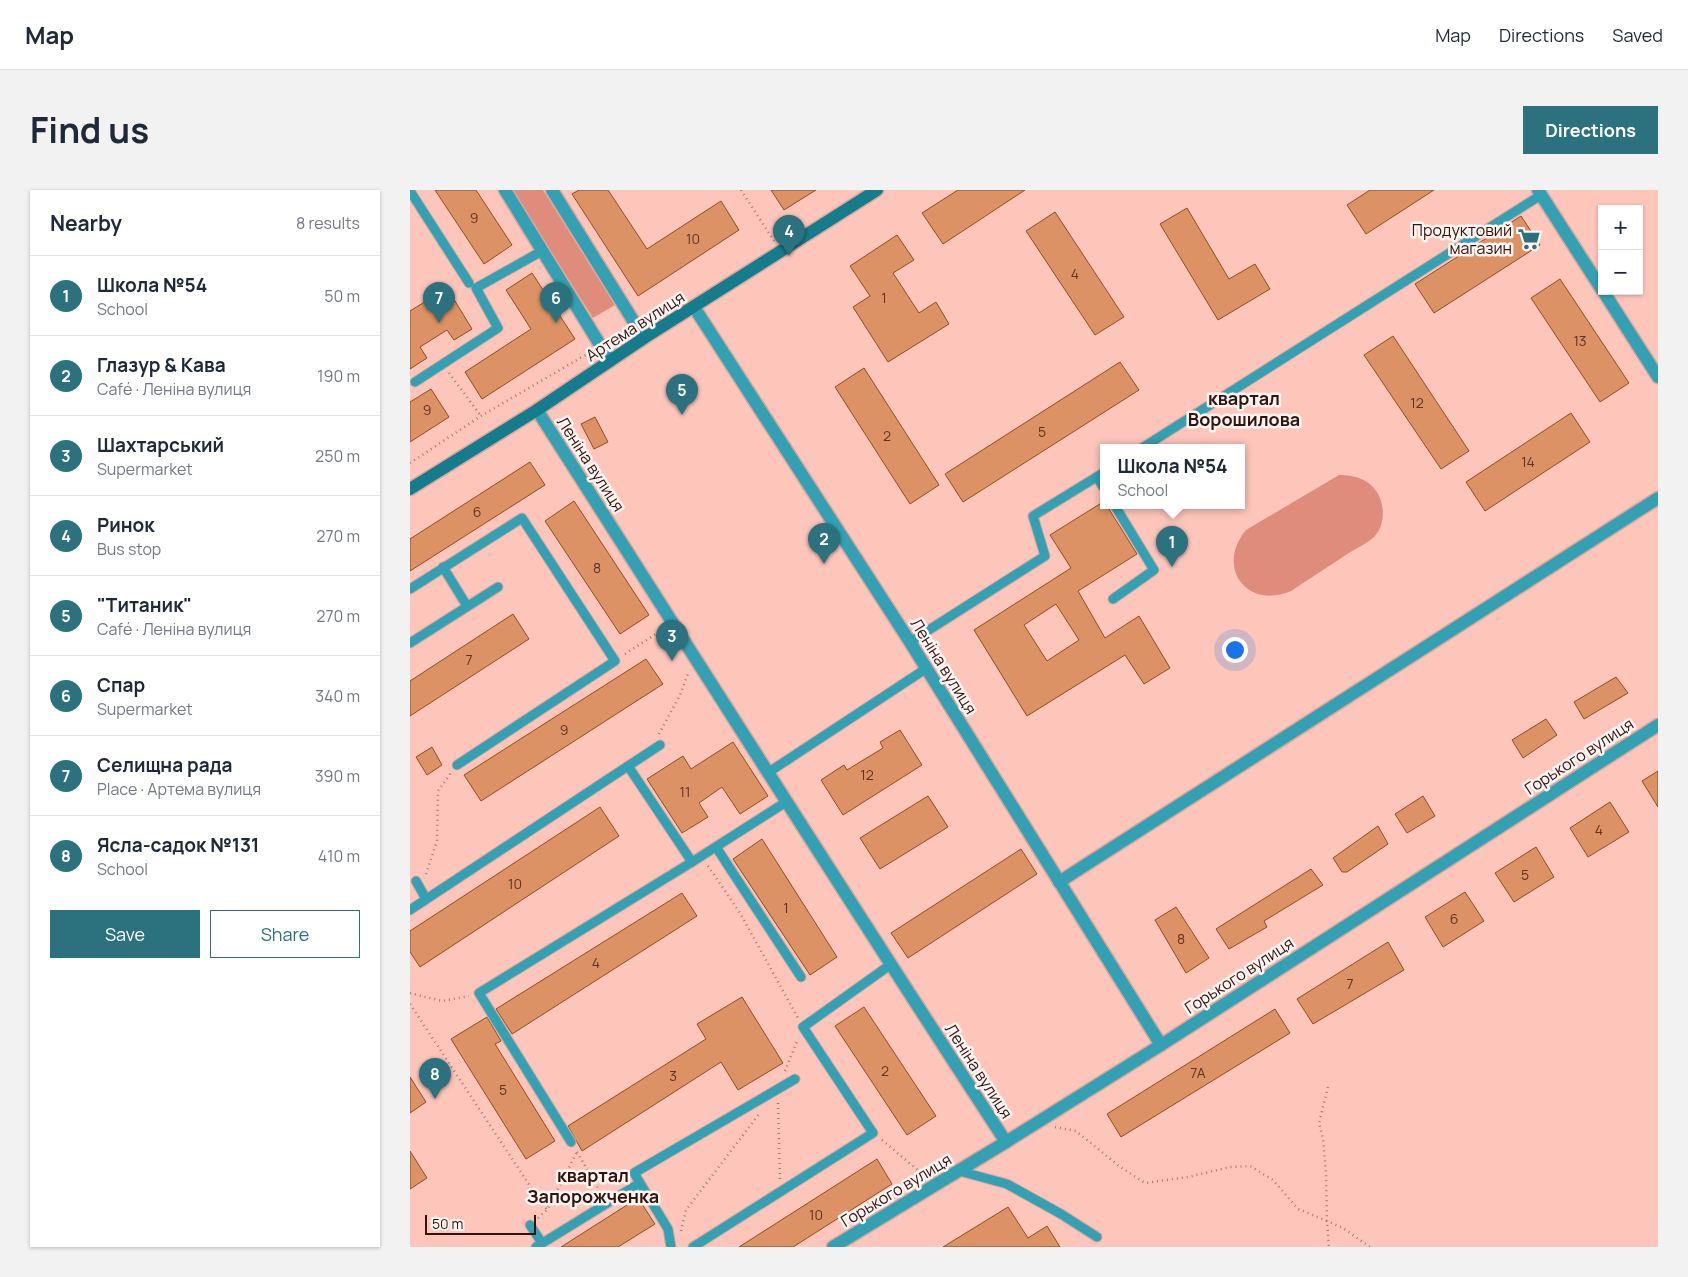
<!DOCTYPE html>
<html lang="en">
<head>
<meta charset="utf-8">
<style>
	:root { --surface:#fff; --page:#f2f2f3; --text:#1f2937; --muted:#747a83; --line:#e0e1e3; --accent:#2b717e }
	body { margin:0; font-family:Manrope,sans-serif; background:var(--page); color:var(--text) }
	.controls { position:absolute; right:15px; top:15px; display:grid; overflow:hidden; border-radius:0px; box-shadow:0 1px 4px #0004 }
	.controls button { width:45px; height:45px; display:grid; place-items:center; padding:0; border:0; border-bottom:1px solid var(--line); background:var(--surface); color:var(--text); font:25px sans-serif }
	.scale { position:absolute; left:15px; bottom:12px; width:111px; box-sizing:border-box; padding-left:5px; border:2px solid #33130d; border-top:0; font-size:14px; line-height:18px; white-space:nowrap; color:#33130d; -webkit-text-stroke:4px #fef4f2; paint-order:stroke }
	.you { position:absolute; left:824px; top:459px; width:18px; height:18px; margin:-12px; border:4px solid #fff; border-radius:50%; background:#1a73e8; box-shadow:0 0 0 8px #1a73e833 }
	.badge { display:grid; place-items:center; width:32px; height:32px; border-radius:50%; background:var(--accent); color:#fff; font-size:16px; font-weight:700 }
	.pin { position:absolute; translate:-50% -41px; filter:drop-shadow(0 1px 2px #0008) }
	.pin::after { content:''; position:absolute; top:26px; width:18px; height:15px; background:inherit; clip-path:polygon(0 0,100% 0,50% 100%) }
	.popup { position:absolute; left:690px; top:254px; width:145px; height:65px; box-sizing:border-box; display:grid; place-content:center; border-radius:0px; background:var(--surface); filter:drop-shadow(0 1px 4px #0005); font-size:16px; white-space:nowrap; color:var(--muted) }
	.popup b { font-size:19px; color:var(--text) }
	.popup::after { content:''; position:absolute; left:50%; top:100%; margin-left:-10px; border:10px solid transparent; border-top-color:var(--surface) }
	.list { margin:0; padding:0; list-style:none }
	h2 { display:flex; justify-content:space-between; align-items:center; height:65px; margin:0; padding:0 20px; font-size:21px }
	h2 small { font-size:16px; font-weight:400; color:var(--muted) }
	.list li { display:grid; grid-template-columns:32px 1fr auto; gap:15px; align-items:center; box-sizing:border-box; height:80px; padding:0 20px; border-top:1px solid var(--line) }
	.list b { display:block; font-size:19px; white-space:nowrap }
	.list p { margin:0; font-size:16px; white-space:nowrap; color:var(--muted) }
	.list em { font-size:16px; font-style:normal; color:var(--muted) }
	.actions { display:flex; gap:10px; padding:15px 20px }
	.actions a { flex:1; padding:11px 0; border:1px solid var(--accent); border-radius:0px; text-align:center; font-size:18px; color:var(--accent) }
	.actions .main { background:var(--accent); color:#fff }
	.map { position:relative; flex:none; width:1248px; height:1057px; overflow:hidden; border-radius:0px }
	header { display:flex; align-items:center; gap:30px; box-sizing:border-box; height:70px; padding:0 25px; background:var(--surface); border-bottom:1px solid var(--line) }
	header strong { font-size:24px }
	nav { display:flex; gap:28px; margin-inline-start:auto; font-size:18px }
	.intro { display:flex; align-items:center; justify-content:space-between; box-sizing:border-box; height:120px; padding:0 30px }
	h1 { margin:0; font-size:35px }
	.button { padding:12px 22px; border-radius:0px; background:var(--accent); color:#fff; font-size:18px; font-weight:700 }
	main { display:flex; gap:30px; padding:0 30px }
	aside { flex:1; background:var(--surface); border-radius:0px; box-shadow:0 1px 4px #0004 }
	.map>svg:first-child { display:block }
	.green { fill:#df8c7c }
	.building { fill:#dc9264; stroke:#924d1e; fill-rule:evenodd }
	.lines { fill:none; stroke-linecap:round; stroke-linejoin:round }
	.lane-casing { stroke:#d9a69c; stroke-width:11 }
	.street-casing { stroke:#d9a69c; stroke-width:15 }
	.secondary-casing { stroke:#d9a69c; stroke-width:15 }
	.path { stroke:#a67970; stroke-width:2.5; stroke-dasharray:1 4; stroke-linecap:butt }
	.lane { stroke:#34a0b3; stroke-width:9 }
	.street { stroke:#34a0b3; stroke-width:12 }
	.secondary { stroke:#147c8d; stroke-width:12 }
	.labels { text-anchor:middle; stroke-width:5; stroke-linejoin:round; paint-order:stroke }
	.number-label { font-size:14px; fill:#5d3323 }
	.poi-label { font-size:16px; fill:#33130d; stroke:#fef4f2; text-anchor:end }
	.street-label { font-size:16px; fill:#33130d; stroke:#fef4f2 }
	.neighbourhood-label { font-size:18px; font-weight:bold; fill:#33130d; stroke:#fef4f2 }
</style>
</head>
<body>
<header>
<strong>Map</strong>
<nav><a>Map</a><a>Directions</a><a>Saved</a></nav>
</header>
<div class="intro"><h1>Find us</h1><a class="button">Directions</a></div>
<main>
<aside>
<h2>Nearby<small>8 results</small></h2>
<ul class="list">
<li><span class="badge">1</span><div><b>Школа №54</b><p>School</p></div><em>50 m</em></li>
<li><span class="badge">2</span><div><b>Глазур &amp; Кава</b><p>Café · Леніна вулиця</p></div><em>190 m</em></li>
<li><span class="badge">3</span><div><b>Шахтарський</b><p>Supermarket</p></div><em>250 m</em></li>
<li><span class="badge">4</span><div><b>Ринок</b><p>Bus stop</p></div><em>270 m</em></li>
<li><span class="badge">5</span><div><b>&quot;Титаник&quot;</b><p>Café · Леніна вулиця</p></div><em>270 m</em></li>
<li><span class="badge">6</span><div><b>Спар</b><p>Supermarket</p></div><em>340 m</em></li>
<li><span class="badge">7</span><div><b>Селищна рада</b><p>Place · Артема вулиця</p></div><em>390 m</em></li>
<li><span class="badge">8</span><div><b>Ясла-садок №131</b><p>School</p></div><em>410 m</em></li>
</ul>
<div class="actions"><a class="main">Save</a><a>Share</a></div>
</aside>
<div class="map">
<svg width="1248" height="1057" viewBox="0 0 1248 1057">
	<rect width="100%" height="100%" fill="#fec6bb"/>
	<g class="green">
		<path d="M 102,0 L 133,0 L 205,115 L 183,128 Z"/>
		<path d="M 929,285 C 944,285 960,289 968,304 C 975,316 975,336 964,347 C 959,352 949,357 942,361 C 922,374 901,388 881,401 C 837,420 805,377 836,340 Z"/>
	</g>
	<g class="building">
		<path d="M 25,0 L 66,0 L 102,55 L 74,74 Z"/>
		<path d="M 169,0 L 198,0 L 237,59 L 311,11 L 329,40 L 228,106 L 162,4 Z"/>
		<path d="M 361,0 L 406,0 L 374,20 Z"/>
		<path d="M 548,0 L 615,0 L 533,54 L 512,23 Z"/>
		<path d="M 960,0 L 1024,0 L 956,44 L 937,15 Z"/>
		<path d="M 777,18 L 819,89 L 845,74 L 860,99 L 808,130 L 750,34 Z"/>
		<path d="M 645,22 L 714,127 L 685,145 L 616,41 Z"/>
		<path d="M 1111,26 L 1130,55 L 1024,123 L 1005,94 Z"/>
		<path d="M 487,45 L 504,70 L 483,83 L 509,123 L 526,112 L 539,134 L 478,172 L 443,117 L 460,106 L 440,76 Z"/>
		<path d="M 122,83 L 165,149 L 72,209 L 55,182 L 121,139 L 96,100 Z"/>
		<path d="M 1150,89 L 1219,193 L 1190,212 L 1121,108 Z"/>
		<path d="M 37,98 L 62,139 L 44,150 L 37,140 L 10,157 L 17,168 L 0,179 L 0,121 Z"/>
		<path d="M 983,146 L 1059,261 L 1031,279 L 954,165 Z"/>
		<path d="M 710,172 L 729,200 L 553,312 L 535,284 Z"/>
		<path d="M 454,178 L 529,295 L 500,314 L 425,197 Z"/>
		<path d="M 21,199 L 39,227 L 0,252 L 0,212 Z"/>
		<path d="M 1161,223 L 1180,252 L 1075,321 L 1056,292 Z"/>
		<path d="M 185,227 L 198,252 L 184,259 L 171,234 Z"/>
		<path d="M 120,272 L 135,295 L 0,381 L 0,349 Z"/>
		<path d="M 164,311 L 239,425 L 210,444 L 135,331 Z"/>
		<path d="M 693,312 L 693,316 L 697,316 L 727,364 L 668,401 L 695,448 L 729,426 L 760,478 L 734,494 L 715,465 L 617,526 L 564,440 L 661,378 L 640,345 ZM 646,414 L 669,450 L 637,471 L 614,435 Z"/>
		<path d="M 103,424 L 119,449 L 0,526 L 0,491 Z"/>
		<path d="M 236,469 L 253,494 L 71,611 L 54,585 Z"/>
		<path d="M 1206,487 L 1218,503 L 1174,529 L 1164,512 Z"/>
		<path d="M 1136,529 L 1147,545 L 1113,568 L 1102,550 Z"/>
		<path d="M 490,540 L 512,575 L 433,625 L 411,590 L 434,575 L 437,580 L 473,558 L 470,552 Z"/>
		<path d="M 323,552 L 358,606 L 330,624 L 312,597 L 289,613 L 298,627 L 272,643 L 237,589 L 273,566 L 281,579 Z"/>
		<path d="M 22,557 L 32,575 L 17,585 L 6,567 Z"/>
		<path d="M 1248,581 L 1248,617 L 1232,591 Z"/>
		<path d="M 518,606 L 538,637 L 470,679 L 450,648 Z"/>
		<path d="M 1013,606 L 1025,626 L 997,643 L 985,624 Z"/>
		<path d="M 1200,612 L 1219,642 L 1178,667 L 1160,638 Z"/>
		<path d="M 190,617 L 209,646 L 10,777 L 0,762 L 0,741 Z"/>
		<path d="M 968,636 L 978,654 L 937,682 L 932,682 L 923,668 Z"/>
		<path d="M 352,649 L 427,767 L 400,785 L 323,669 Z"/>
		<path d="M 1126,657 L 1144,687 L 1104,712 L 1085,683 Z"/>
		<path d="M 611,659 L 627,684 L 498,768 L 481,743 Z"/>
		<path d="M 901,679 L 913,695 L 854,731 L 857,737 L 819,759 L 806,739 Z"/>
		<path d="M 1055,702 L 1074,731 L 1033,757 L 1015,727 Z"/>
		<path d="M 272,703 L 287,726 L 102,844 L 86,819 Z"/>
		<path d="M 766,717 L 799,768 L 776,783 L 745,730 Z"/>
		<path d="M 978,752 L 994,780 L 903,834 L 887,809 Z"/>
		<path d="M 332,807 L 373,873 L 328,900 L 311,872 L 172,961 L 158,936 L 296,849 L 287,834 Z"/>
		<path d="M 454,817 L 526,926 L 497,945 L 425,836 Z"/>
		<path d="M 865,819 L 880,843 L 711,947 L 697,924 Z"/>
		<path d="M 77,827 L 91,851 L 85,854 L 145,951 L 116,969 L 41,849 Z"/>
		<path d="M 0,887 L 16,912 L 0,923 Z"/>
		<path d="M 0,961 L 17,988 L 0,999 Z"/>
		<path d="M 467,969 L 482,994 L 383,1057 L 329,1057 Z"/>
		<path d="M 228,1008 L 245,1034 L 208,1057 L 151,1057 Z"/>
		<path d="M 598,1017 L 618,1048 L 637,1036 L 650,1057 L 533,1057 Z"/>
	</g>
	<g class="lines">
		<defs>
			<g id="lane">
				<path d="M 0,1 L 59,93"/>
				<path d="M 5,192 L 88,138 L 66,98 L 132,61"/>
				<path d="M 732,258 L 1131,5"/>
				<path d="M 687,287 L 693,297"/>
				<path d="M 33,377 L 57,416"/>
				<path d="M 0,399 L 112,328 L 205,471 L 47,575"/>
				<path d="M 703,409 L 744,380 L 705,316"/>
				<path d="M 500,452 L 635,366 L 623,326 L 693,283"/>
				<path d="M 0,453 L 88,397"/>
				<path d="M 218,576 L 250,555"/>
				<path d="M 359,582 L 517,478"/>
				<path d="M 306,657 L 391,787"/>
				<path d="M 6,691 L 16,709"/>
				<path d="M 0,720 L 218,576 L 282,672"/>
				<path d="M 161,952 L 69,803 L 282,672 L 376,612"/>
				<path d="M 549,981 L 597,994 L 651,1024 L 687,1047"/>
				<path d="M 230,993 L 224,983 L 385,889"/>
				<path d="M 120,1035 L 132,1053"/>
				<path d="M 126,1057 L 230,993 L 258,1039 L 261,1057"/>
				<path d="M 283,1057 L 463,943 L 393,837 L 480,775"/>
			</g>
			<g id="street">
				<path d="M 95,0 L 200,171"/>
				<path d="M 142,0 L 234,148"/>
				<path d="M 1128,0 L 1192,100"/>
				<path d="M 1193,101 L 1248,187"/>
				<path d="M 284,117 L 500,452 L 751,855"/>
				<path d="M 127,220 C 283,464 437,709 596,952"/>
				<path d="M 649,692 L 1248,308"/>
				<path d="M 423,1057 L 596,952 L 751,855 L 1248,535"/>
			</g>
			<path id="secondary" d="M 0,299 L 127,220 L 234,148 L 467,0"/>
		</defs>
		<use href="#lane" class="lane-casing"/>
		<use href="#street" class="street-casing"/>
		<use href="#secondary" class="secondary-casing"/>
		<g class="path">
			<path d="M 331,0 L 364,51"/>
			<path d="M 39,183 L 71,226"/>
			<path d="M 0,273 L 71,226 L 179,163"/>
			<path d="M 215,464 L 252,440"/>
			<path d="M 249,544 L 270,505 L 279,481"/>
			<path d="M 298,676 L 330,723 L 388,828"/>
			<path d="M 16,684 L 27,651 L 28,601 L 41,583"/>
			<path d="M 0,803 L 32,811 L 59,806"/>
			<path d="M 0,814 L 120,996 L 137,1020"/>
			<path d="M 375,881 L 388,849"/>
			<path d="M 918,897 L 909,933 L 913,949 L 916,983 L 917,1031 L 933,1038 L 960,1057"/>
			<path d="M 368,913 L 370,990"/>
			<path d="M 645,937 L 666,941 L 709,976 L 735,993 L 778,987 L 820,977 L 840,976 L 863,990 L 888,1019 L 917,1031 L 919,1057"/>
			<path d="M 472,950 L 516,987"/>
			<path d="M 167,962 L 192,1005"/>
			<path d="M 128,1028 L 137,1020 L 167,962"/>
			<path d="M 271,1041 L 276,1020 L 349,924"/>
		</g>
		<use href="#lane" class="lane"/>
		<use href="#street" class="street"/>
		<use href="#secondary" class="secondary"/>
	</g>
	<defs>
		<symbol id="supermarket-bare" viewBox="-9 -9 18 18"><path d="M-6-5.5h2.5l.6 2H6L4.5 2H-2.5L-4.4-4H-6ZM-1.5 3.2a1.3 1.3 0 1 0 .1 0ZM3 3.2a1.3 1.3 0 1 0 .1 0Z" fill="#2b717e" stroke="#fef4f2" stroke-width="2.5" paint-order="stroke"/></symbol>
	</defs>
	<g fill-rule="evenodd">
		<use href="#supermarket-bare" x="1103" y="33" width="32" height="32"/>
	</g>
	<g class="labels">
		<g class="number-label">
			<text x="64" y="33">9</text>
			<text x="283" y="54">10</text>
			<text x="665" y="89">4</text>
			<text x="474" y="113">1</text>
			<text x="1170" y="156">13</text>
			<text x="1007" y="218">12</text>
			<text x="17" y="225">9</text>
			<text x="632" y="247">5</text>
			<text x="477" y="251">2</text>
			<text x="1118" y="277">14</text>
			<text x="67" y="327">6</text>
			<text x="187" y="383">8</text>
			<text x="59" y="475">7</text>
			<text x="154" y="545">9</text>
			<text x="457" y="590">12</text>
			<text x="275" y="607">11</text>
			<text x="1189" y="645">4</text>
			<text x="1115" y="690">5</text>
			<text x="105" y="699">10</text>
			<text x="376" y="723">1</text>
			<text x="1044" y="734">6</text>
			<text x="771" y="754">8</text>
			<text x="186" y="778">4</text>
			<text x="940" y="799">7</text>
			<text x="475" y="886">2</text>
			<text x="788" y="888">7А</text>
			<text x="263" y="891">3</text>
			<text x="93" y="905">5</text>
			<text x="406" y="1030">10</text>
		</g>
		<g class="poi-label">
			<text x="1102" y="46">Продуктовий<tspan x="1102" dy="18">магазин</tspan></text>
		</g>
		<g class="street-label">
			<text transform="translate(225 136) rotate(-33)" y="6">Артема вулиця</text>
			<text transform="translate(181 274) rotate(57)" y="6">Леніна вулиця</text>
			<text transform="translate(534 476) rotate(58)" y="6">Леніна вулиця</text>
			<text transform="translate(1169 566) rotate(-33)" y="6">Горького вулиця</text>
			<text transform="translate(829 785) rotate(-33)" y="6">Горького вулиця</text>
			<text transform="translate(569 881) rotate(57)" y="6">Леніна вулиця</text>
			<text transform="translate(486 1000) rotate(-31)" y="6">Горького вулиця</text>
		</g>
		<g class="neighbourhood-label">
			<text x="834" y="215">квартал<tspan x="834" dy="21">Ворошилова</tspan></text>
			<text x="183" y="992">квартал<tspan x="183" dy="21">Запорожченка</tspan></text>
		</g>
	</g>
</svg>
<div class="controls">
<button>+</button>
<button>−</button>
</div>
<div class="scale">50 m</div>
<div class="you"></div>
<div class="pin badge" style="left:762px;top:377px">1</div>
<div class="popup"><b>Школа №54</b>School</div>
<div class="pin badge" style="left:414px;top:374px">2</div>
<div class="pin badge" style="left:262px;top:471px">3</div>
<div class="pin badge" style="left:379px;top:66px">4</div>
<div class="pin badge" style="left:272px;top:225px">5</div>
<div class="pin badge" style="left:146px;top:133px">6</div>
<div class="pin badge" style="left:29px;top:133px">7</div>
<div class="pin badge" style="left:25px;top:909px">8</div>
</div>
</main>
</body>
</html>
